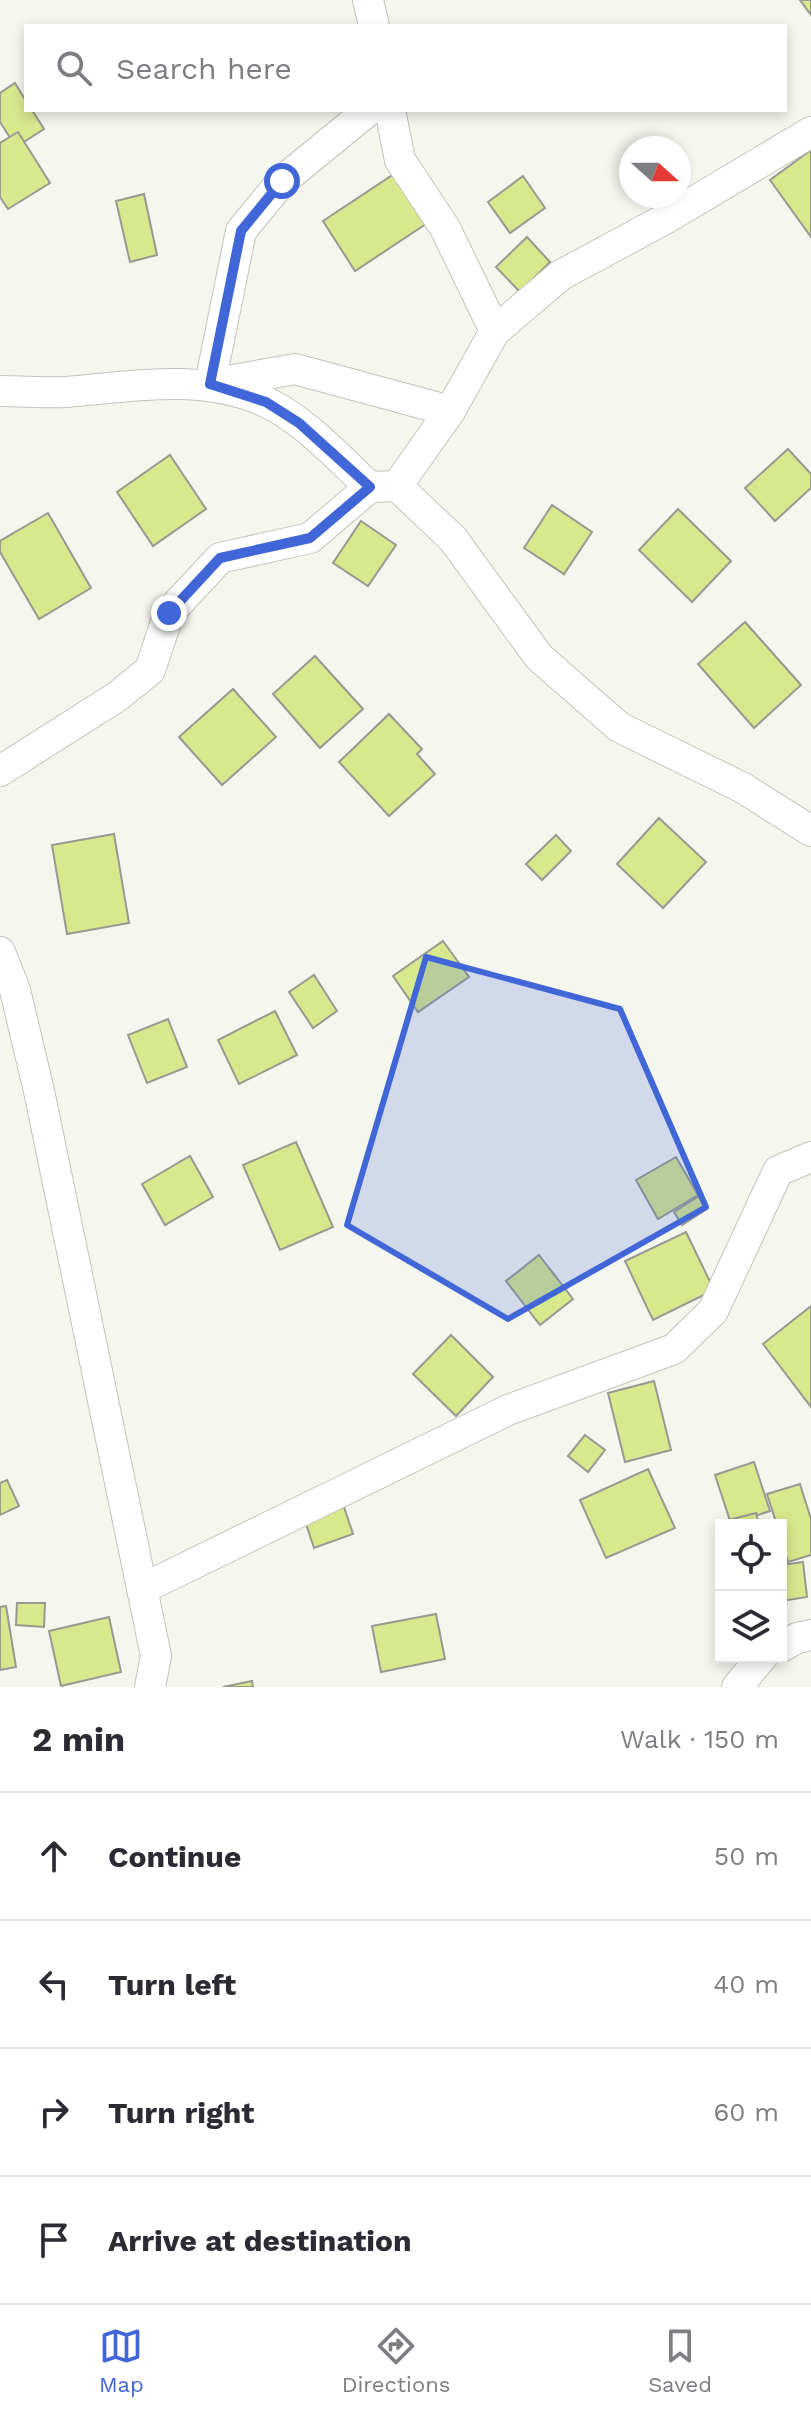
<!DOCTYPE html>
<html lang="en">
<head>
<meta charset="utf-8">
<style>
	:root { --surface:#fff; --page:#f7f7f7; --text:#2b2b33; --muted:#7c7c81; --line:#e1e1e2; --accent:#4166d8 }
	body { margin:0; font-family:"Work Sans",sans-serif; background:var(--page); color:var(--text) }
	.controls { position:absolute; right:24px; bottom:24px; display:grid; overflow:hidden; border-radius:0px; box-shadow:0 4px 12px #0003 }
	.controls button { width:72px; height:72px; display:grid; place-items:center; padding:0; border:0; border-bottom:2px solid var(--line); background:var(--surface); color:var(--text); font:40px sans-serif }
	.compass { position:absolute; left:619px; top:136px; width:72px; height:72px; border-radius:50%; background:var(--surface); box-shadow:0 4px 12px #0003; rotate:111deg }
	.stop { position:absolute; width:24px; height:24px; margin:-18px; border:6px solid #4166d8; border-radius:50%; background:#fff }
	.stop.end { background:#4166d8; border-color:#fff; box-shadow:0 2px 8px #0008 }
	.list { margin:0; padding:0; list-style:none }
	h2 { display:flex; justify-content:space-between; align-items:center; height:104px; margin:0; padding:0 32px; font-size:34px }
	h2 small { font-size:26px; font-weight:400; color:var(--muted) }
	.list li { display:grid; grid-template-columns:52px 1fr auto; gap:24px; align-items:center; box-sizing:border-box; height:128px; padding:0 32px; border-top:2px solid var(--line) }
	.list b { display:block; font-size:30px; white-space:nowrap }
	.list em { font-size:26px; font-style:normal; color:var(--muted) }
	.icon { flex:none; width:44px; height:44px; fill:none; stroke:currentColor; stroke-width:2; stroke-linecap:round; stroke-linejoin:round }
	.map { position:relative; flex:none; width:811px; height:1687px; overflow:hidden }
	.search { position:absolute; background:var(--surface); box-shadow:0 4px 12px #0003; left:24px; right:24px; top:24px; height:88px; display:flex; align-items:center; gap:20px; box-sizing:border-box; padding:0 28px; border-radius:0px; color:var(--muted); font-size:30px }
	.sheet { height:616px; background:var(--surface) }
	nav { display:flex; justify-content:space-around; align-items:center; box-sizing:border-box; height:112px; border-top:2px solid var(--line); background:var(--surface); font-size:22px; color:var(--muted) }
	nav a { display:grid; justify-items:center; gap:4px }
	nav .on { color:var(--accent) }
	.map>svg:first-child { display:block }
	.building { fill:#d8e88d; stroke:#989a92; stroke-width:2 }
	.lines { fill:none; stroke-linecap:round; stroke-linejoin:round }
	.street-casing { stroke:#c3c4bc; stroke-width:32 }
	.street { stroke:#fff; stroke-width:30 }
	.route { stroke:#4166d8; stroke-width:10 }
	.marked { fill:#4166d8; fill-opacity:0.2; stroke:#4166d8; stroke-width:6; stroke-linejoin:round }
</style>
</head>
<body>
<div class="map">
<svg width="811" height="1687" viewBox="0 0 811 1687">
	<rect width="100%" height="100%" fill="#f5f7ef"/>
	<g class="building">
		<path d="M 800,0 L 811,0 L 811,15 Z"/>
		<path d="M 15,83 L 26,101 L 26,110 L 32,110 L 44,129 L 16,147 L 0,122 L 0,93 Z"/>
		<path d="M 18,132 L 50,183 L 8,209 L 0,197 L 0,143 Z"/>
		<path d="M 811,150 L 811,237 L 770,180 Z"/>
		<path d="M 394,174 L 426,224 L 355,271 L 323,221 Z"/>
		<path d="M 523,176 L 545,208 L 510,233 L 488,202 Z"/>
		<path d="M 144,194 L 157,255 L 130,262 L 116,201 Z"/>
		<path d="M 527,237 L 550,262 L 520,292 L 496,267 Z"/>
		<path d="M 788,449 L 811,474 L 811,488 L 775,521 L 745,488 Z"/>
		<path d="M 170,455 L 206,509 L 153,546 L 117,492 Z"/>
		<path d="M 552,505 L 592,532 L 564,574 L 524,548 Z"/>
		<path d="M 678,509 L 731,561 L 692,602 L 639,550 Z"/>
		<path d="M 48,513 L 91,588 L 39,619 L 0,552 L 0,541 Z"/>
		<path d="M 361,521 L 396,545 L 368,586 L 333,563 Z"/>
		<path d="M 745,622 L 801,685 L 754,728 L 698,664 Z"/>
		<path d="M 315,656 L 363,709 L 320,748 L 273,694 Z"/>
		<path d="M 233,689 L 276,737 L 222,785 L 179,737 Z"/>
		<path d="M 389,714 L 422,749 L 417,754 L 435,774 L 389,816 L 339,762 Z"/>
		<path d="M 659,818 L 706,862 L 663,908 L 617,864 Z"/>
		<path d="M 114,834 L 129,923 L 67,934 L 52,845 Z"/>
		<path d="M 556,835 L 571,851 L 542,880 L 526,864 Z"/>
		<path d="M 443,941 L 469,977 L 418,1012 L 393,976 Z"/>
		<path d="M 314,975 L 337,1011 L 313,1028 L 289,992 Z"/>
		<path d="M 275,1011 L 297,1055 L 239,1084 L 218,1040 Z"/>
		<path d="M 168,1019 L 187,1067 L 147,1083 L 128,1035 Z"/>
		<path d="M 296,1142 L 333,1227 L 280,1250 L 243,1165 Z"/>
		<path d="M 190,1156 L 213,1197 L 165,1225 L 142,1184 Z"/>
		<path d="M 676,1157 L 698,1195 L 658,1219 L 636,1180 Z"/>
		<path d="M 699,1196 L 707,1209 L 682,1225 L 674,1212 Z"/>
		<path d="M 686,1232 L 714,1290 L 653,1320 L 625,1261 Z"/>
		<path d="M 539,1255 L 573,1299 L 540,1325 L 506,1281 Z"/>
		<path d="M 811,1306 L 811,1407 L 763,1344 Z"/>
		<path d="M 451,1335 L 493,1377 L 456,1416 L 413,1374 Z"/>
		<path d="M 654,1381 L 671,1450 L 625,1462 L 608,1393 Z"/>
		<path d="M 585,1435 L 605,1450 L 588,1472 L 568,1456 Z"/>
		<path d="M 754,1462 L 770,1511 L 731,1524 L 715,1475 Z"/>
		<path d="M 648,1469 L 675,1528 L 606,1558 L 580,1500 Z"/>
		<path d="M 7,1480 L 19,1506 L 0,1515 L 0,1483 Z"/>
		<path d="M 800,1484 L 811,1519 L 811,1555 L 788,1562 L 781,1538 L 781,1525 L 777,1525 L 767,1494 Z"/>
		<path d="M 344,1507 L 353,1534 L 314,1548 L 305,1521 Z"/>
		<path d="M 756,1513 L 759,1525 L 721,1525 L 721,1538 L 717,1523 Z"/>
		<path d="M 803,1562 L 807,1597 L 781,1601 L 781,1565 Z"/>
		<path d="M 17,1603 L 45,1603 L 44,1627 L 16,1625 Z"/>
		<path d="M 6,1606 L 16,1667 L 0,1670 L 0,1607 Z"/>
		<path d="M 436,1614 L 445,1659 L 381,1672 L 372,1626 Z"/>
		<path d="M 109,1617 L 121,1672 L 61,1686 L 49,1631 Z"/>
		<path d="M 252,1681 L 253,1687 L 223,1687 Z"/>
	</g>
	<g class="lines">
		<defs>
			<g id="street">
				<path d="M 368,0 L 374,26"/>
				<path d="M 369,110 L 282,181 L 241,231 L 210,384 L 295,369 L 450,411"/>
				<path d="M 390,110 L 400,160 L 445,228 L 495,331 L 450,411 L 397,486"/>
				<path d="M 495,331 L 561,275 L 665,219 L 811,132"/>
				<path d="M 0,391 C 22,391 45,393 67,392 C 134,386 203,373 266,402 C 306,421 338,458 370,487 L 397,486 L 453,539 L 539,657 L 619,727 L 743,788 L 811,831"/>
				<path d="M 0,771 L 118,696 L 150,670 L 169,613 L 220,558 L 310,538 L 370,487"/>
				<path d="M 0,952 L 15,990 L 39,1091 L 156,1656 L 150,1687"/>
				<path d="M 142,1589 L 508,1410 L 674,1349 L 713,1311 L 778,1171 L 811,1157"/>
				<path d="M 781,1647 L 797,1638 L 811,1635"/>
				<path d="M 737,1687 L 762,1657"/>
			</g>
		</defs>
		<use href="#street" class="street-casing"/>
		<use href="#street" class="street"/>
	</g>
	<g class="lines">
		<path class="route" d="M 169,613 L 220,558 L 310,538 L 370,487 L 299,423 L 266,402 L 210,384 L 241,231 L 282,181"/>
	</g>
	<path class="marked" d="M 426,957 L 620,1009 L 706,1207 L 508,1319 L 347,1225 Z"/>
</svg>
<div class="controls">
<button><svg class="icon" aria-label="locate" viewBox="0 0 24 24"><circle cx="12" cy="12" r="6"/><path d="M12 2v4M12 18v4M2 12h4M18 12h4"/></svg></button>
<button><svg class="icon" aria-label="layers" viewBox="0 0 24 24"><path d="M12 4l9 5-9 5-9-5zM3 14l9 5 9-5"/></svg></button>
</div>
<svg class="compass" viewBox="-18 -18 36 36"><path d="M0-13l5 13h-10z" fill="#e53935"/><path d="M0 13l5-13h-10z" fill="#7c7c81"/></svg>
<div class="stop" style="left:282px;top:181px"></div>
<div class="stop end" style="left:169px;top:613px"></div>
<div class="search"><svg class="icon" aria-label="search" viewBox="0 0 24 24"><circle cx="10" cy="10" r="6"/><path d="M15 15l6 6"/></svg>Search here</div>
</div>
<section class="sheet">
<h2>2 min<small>Walk · 150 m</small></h2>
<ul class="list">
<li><svg class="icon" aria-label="ahead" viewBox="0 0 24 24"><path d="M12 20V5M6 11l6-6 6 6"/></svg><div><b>Continue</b></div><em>50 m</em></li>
<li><svg class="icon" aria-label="left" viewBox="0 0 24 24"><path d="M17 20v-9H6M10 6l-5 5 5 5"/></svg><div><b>Turn left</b></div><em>40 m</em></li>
<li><svg class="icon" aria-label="right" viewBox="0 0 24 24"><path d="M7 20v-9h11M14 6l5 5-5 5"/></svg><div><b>Turn right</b></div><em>60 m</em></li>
<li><svg class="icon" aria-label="arrive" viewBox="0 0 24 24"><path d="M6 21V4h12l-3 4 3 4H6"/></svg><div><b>Arrive at destination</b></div></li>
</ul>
</section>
<nav>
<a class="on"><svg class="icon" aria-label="map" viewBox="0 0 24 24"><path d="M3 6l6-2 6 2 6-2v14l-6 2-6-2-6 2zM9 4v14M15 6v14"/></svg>Map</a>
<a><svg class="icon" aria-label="directions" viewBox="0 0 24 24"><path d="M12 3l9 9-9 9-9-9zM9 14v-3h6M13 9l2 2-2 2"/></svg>Directions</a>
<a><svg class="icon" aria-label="saved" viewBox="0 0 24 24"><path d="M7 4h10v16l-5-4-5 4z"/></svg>Saved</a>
</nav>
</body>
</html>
